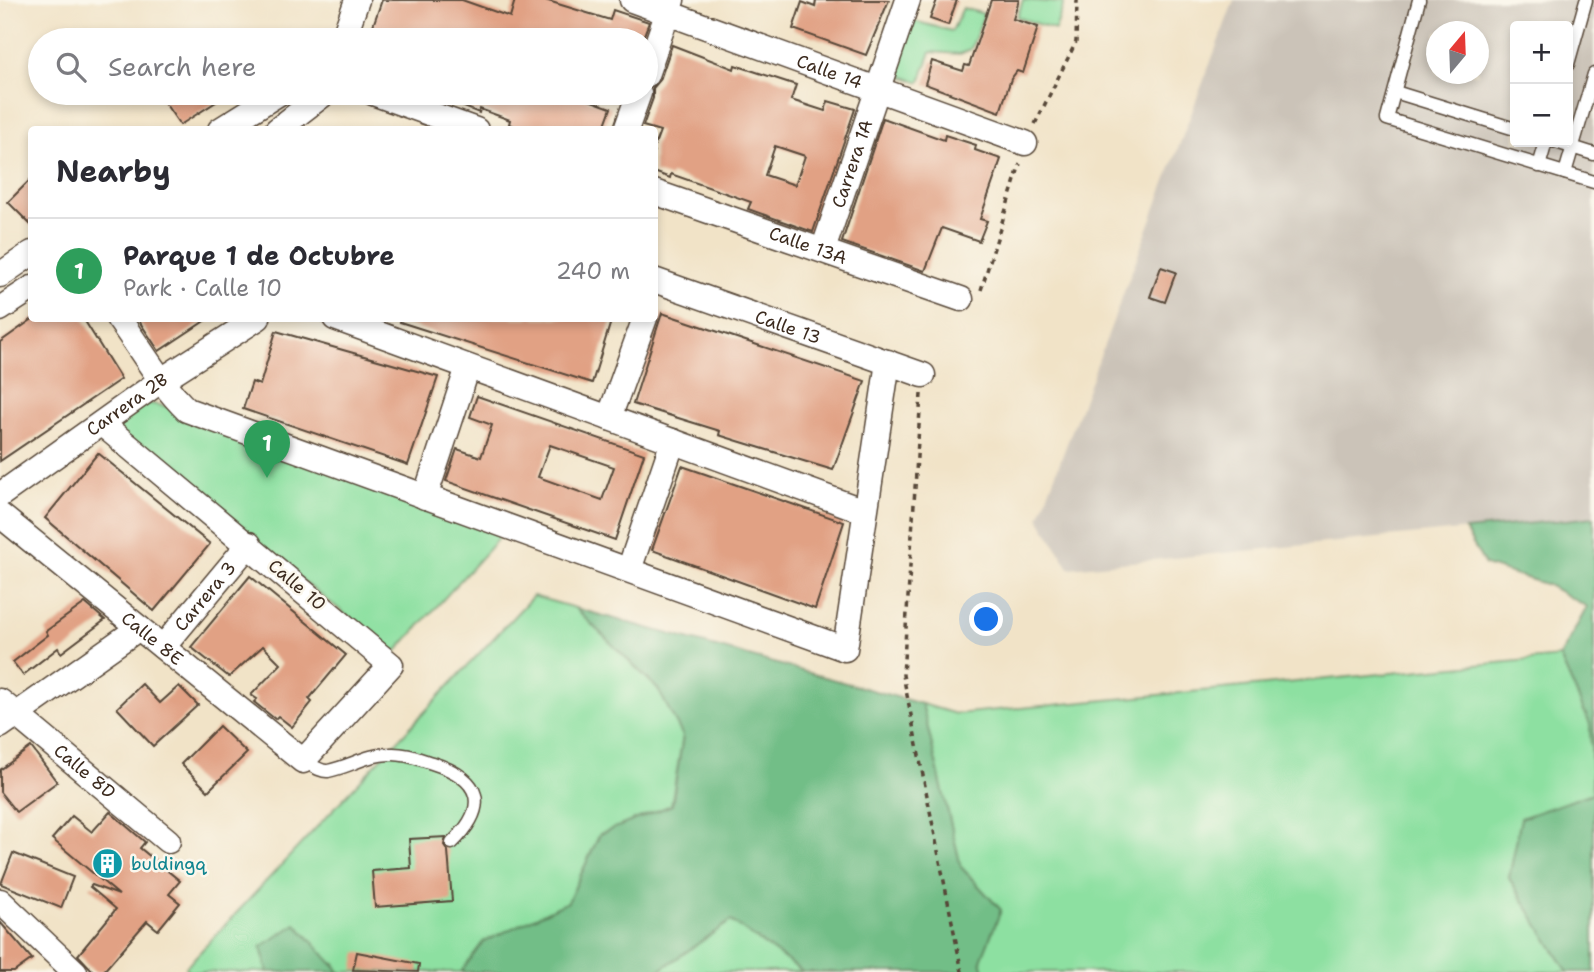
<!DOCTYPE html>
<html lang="en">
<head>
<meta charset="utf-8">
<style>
	:root { --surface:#fff; --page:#f2f2f3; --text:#2b2b33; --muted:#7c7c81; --line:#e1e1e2; --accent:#111827 }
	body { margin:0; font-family:"Shantell Sans",sans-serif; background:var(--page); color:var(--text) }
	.controls { position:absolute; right:21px; top:21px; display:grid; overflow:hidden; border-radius:7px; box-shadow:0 4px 10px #0003 }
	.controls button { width:63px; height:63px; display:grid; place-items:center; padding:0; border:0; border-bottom:2px solid var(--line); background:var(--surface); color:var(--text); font:35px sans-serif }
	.compass { position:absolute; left:1426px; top:21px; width:63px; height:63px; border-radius:50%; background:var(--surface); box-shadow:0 4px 10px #0003; rotate:19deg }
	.you { position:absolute; left:987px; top:620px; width:24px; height:24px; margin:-18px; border:5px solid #fff; border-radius:50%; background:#1a73e8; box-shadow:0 0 0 10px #1a73e833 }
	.badge { display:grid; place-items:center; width:46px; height:46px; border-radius:50%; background:var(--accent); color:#fff; font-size:23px; font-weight:700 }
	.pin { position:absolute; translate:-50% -58px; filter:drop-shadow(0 2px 4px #0008) }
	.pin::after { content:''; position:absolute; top:37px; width:24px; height:21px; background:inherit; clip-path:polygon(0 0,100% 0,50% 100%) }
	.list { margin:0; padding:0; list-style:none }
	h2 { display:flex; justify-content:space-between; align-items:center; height:91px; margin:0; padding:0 28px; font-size:30px }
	h2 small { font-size:23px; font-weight:400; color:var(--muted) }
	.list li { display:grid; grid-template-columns:46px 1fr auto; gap:21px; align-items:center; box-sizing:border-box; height:105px; padding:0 28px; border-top:2px solid var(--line) }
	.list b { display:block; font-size:26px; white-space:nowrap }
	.list p { margin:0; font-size:23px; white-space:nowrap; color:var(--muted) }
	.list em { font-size:23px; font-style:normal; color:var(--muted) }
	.icon { flex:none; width:38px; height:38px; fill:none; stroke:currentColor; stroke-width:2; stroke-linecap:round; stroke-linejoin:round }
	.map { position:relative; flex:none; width:1594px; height:972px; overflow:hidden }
	.search { position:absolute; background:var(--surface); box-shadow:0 4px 10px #0003; left:28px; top:28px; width:630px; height:77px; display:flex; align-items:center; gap:18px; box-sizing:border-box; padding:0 24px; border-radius:38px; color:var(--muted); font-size:26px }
	.panel { position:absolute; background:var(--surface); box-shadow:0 4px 10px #0003; left:28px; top:126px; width:630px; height:196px; border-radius:7px }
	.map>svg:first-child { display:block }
	.industrial { fill:#cbc3b8; fill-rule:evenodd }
	.green { fill:#8de0a1; stroke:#648560; stroke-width:2 }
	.forest { fill:#72be87; stroke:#567452; stroke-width:2 }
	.building { fill:#e1a184; fill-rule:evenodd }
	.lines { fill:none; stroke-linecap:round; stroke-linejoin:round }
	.lane-casing { stroke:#564637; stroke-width:15 }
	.street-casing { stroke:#564637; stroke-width:27 }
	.path { stroke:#564637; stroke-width:3.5; stroke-dasharray:5 5; stroke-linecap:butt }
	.lane { stroke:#fff; stroke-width:12 }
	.street { stroke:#fff; stroke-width:24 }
	.labels { text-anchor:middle; stroke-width:5; stroke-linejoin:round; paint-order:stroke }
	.street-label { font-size:18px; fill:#3b2a1e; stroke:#fbf7ec }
	.culture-label { font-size:18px; fill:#0d838f; stroke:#fbf7ec; text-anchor:start }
</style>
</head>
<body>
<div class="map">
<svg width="1594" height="972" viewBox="0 0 1594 972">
	<rect width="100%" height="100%" fill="#fbf7ec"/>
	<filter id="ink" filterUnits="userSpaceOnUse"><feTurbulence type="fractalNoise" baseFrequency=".0143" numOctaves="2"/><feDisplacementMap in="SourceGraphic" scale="14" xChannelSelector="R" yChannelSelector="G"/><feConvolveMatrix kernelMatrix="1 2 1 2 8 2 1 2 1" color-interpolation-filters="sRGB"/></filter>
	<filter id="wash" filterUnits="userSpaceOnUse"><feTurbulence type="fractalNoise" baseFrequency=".00686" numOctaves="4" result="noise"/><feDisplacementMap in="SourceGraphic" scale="28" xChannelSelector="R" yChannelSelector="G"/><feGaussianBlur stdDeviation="1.57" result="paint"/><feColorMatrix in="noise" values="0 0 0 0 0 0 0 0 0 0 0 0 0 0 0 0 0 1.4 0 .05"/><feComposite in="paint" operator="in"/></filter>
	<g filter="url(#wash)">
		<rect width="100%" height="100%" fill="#f1e3c7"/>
		<path class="industrial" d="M 1234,0 L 1594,0 L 1594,517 L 1069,568 L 1039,518 ZM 1515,26 L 1568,26 L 1568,142 L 1515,142 ZM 1436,32 L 1478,32 L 1478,74 L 1436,74 Z"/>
		<g class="green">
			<path d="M 1023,0 L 1064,3 L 1055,30 L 1017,17 Z"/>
			<path d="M 963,8 L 984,14 L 971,49 L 960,54 L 931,52 L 920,82 L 889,72 L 910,20 L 952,31 Z"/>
			<path d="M 135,401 L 187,410 L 504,532 L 395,653 L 102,424 Z"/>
			<path d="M 533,596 L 575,608 L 658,689 L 683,736 L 671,805 L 600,834 L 568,902 L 484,942 L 461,972 L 340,972 L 335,964 L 261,947 L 268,972 L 190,972 L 185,968 Z"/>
			<path d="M 1560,657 L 1590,724 L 1593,793 L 1522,818 L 1509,878 L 1568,972 L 984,972 L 981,960 L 1001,910 L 961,867 L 922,704 L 956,714 Z"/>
			<path d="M 731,920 L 803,972 L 657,972 Z"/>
		</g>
		<g class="forest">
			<path d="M 1594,517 L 1594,972 L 1568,972 L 1509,878 L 1521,818 L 1593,793 L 1590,724 L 1560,657 L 1587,607 L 1548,585 L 1485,565 L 1465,530 Z"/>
			<path d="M 575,608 L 922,704 L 961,867 L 1001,910 L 981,960 L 984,972 L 803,972 L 731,921 L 657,972 L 461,972 L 483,942 L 568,902 L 600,834 L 672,805 L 683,736 L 658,689 Z"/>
			<path d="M 296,924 L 340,972 L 268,972 L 261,947 Z"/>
		</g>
		<g id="blocks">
			<g class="building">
				<path d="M 382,0 L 462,0 L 510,17 L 515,0 L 545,0 L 610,20 L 613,10 L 649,22 L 642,40 L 368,40 Z"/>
				<path d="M 816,0 L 889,0 L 866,55 L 793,29 L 802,2 L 815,7 Z"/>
				<path d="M 937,0 L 957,0 L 948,25 L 930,19 Z"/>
				<path d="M 991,0 L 1019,0 L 1013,19 L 1038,27 L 1023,73 L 1017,71 L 1011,79 L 1000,112 L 925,84 L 932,61 L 963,71 L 965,65 L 969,66 Z"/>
				<path d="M 672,45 L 734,69 L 735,65 L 796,85 L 791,100 L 825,111 L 828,101 L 855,109 L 813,232 L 748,209 L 751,202 L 671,174 L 670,178 L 654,172 L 654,147 L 660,131 L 643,126 L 653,98 L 653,88 L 660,80 ZM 775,146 L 805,156 L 795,185 L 765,175 Z"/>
				<path d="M 158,93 L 230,93 L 180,125 Z"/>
				<path d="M 429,93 L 585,93 L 583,98 L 611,108 L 603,130 L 523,130 L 509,124 L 510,120 L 480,109 L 479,113 Z"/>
				<path d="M 883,118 L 944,140 L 945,135 L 976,145 L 975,150 L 1001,159 L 980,219 L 987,221 L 979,241 L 942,228 L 925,271 L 842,242 Z"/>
				<path d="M 32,178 L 32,226 L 8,202 Z"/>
				<path d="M 1161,267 L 1176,272 L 1165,302 L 1150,297 Z"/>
				<path d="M 662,313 L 865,381 L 833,470 L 738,441 L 719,435 L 720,431 L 633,404 Z"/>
				<path d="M 34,318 L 83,318 L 121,379 L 0,461 L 0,342 Z"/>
				<path d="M 137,318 L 209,318 L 159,351 Z"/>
				<path d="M 401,318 L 612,318 L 592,383 L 400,322 Z"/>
				<path d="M 276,331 L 438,377 L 408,465 L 243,409 L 252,382 L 260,385 Z"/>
				<path d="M 477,396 L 644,454 L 615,540 L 446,481 L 457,449 L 481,457 L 492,425 L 470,417 ZM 550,445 L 614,467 L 602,500 L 538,477 Z"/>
				<path d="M 98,453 L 210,544 L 154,611 L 45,518 Z"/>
				<path d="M 682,466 L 844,522 L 815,609 L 652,550 Z"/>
				<path d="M 250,576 L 346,655 L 309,699 L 312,702 L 292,727 L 278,716 L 275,719 L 254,702 L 257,699 L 251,695 L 281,664 L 263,646 L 229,677 L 191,647 Z"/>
				<path d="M 85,603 L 105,620 L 61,653 L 58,648 L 23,675 L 13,662 L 48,635 L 46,631 Z"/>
				<path d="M 142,684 L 160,703 L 179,686 L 198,705 L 153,746 L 117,708 Z"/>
				<path d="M 219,726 L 247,753 L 208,791 L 181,764 Z"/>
				<path d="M 31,747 L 57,782 L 16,812 L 0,792 L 0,770 Z"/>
				<path d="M 110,812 L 145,842 L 140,848 L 180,881 L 169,894 L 180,903 L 158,930 L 147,921 L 103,972 L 94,972 L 78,955 L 116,909 L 90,887 L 92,885 L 119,895 L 52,839 L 72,816 L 92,832 Z"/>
				<path d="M 446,837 L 444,845 L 448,851 L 452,901 L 375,907 L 372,871 L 411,868 L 409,839 Z"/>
				<path d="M 13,853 L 73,877 L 61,908 L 1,884 Z"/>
				<path d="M 0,922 L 32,959 L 14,972 L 0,972 Z"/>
				<path d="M 357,952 L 419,964 L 418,972 L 353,970 Z"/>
			</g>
		</g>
	</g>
	<g filter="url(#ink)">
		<use href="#blocks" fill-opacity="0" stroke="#564637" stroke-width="2"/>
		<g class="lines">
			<defs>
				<g id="lane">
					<path d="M 1419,0 L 1387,119 L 1594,182"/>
					<path d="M 1568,64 L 1586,0"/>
					<path d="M 1395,92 L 1515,129"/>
					<path d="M 1556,142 L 1594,154"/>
					<path d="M 1539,166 L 1546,142"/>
					<path d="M 1565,173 L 1594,74"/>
					<path d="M 303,761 C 310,764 321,772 328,771 C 349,767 368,754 390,754 C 405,753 419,759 432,763 C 482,779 490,806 452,843"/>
				</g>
				<g id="street">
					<path id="s1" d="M 632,0 L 1025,143"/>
					<path d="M 343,40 L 357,0"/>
					<path d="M 646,75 L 672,0"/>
					<path d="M 373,93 L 476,130"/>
					<path d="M 220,130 L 279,93"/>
					<path d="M 277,130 L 325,93"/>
					<path d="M 626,130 L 639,93"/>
					<path id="s2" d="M 654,192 L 961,299"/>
					<path id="s3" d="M 823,250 L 908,0"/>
					<path d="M 0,275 L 32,253"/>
					<path id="s4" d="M 654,280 L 923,375"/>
					<path d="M 0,309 L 32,288"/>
					<path d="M 118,318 C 141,349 160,384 187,410 L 845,649 L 888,362"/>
					<path d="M 335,318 L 864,511"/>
					<path d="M 609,418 L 645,318"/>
					<path id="s5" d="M 0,495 L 163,379 L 258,318"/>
					<path d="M 425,497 L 468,367"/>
					<path id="s6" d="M 0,515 L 303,761 L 391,665 L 102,424"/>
					<path d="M 629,570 L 673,441"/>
					<path id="s7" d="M 163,647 L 249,544"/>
					<path id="s8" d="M 0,701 L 168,841"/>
					<path d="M 0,726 L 139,628"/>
					<path d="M 0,901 L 75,972"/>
				</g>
			</defs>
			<use href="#lane" class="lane-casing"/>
			<use href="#street" class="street-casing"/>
			<g class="path">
				<path d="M 1035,124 L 1076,42 L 1077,0"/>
				<path d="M 981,290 L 1020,164"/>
				<path d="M 921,394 L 903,675 L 962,972"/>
			</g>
			<use href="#lane" class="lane"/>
			<use href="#street" class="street"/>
		</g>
	</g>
	<defs>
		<symbol id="building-disc" viewBox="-11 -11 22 22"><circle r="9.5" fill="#0f9aa8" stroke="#fbf7ec"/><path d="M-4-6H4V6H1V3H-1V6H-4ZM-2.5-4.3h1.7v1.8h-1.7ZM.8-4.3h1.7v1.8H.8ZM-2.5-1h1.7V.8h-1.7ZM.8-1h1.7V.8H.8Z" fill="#fff"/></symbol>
	</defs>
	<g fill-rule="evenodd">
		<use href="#building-disc" x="90" y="846" width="35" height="35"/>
	</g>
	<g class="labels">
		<g class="street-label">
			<text dy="6" stroke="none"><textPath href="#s1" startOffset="210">Calle 14</textPath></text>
			<text dy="6" stroke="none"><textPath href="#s3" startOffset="91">Carrera 1A</textPath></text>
			<text dy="6" stroke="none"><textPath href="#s2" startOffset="163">Calle 13A</textPath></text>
			<text dy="6" stroke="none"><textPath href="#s4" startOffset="142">Calle 13</textPath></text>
			<text dy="6" stroke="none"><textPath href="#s5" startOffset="156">Carrera 2B</textPath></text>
			<text transform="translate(297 585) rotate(40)" y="6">Calle 10</text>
			<text dy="6" stroke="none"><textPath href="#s7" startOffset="66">Carrera 3</textPath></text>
			<text dy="6" stroke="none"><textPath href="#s6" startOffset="196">Calle 8E</textPath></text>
			<text dy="6" stroke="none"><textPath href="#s8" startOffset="110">Calle 8D</textPath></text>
		</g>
		<g class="culture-label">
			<text x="131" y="870">buldingq</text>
		</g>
	</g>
</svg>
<div class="controls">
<button>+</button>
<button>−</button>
</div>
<svg class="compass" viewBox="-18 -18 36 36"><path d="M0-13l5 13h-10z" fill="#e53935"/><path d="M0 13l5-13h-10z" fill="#7c7c81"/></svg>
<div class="you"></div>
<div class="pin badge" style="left:267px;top:478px;background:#2e9e5b">1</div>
<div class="search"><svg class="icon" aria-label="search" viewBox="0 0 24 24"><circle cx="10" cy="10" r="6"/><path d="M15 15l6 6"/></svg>Search here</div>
<section class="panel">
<h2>Nearby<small></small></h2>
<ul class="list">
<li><span class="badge" style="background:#2e9e5b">1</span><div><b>Parque 1 de Octubre</b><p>Park · Calle 10</p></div><em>240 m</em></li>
</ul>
</section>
</div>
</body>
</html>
